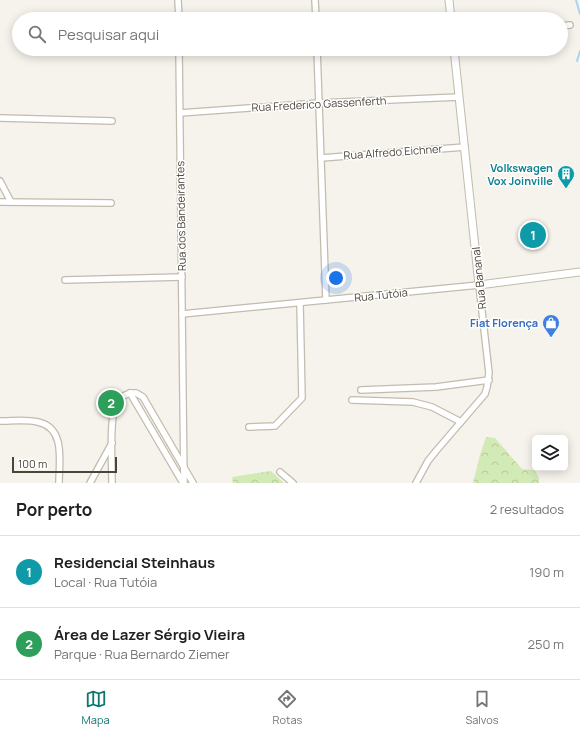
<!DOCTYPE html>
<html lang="pt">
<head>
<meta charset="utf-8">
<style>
	:root { --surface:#fff; --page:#f2f2f2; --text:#202124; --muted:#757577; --line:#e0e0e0; --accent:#0f766e }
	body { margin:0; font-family:Manrope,sans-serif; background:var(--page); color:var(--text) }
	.controls { position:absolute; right:12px; bottom:12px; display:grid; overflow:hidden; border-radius:6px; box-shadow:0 2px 10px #0003 }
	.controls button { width:36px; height:36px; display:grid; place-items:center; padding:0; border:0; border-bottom:1px solid var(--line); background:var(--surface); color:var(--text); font:20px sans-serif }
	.scale { position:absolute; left:12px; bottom:10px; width:105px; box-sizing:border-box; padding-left:4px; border:2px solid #4b4439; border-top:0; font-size:11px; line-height:14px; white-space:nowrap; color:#4b4439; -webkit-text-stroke:3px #fff; paint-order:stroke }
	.you { position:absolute; left:336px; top:278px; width:14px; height:14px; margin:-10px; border:3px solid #fff; border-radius:50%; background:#1a73e8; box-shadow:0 0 0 6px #1a73e833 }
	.badge { display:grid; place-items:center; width:26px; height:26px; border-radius:50%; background:var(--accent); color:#fff; font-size:13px; font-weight:700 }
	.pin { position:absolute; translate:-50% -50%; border:2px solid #fff; box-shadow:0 1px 4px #0006 }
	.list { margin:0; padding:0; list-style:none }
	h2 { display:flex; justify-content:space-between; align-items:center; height:52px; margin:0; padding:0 16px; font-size:17px }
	h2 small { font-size:13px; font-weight:400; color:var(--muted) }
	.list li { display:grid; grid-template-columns:26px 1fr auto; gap:12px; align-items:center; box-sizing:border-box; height:72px; padding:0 16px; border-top:1px solid var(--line) }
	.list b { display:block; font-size:15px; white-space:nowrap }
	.list p { margin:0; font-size:13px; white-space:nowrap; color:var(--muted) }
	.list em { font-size:13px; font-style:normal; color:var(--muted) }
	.icon { flex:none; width:22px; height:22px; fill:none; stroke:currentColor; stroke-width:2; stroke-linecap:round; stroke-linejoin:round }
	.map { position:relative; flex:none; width:580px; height:483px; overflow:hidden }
	.search { position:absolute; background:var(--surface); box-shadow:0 2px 10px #0003; left:12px; right:12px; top:12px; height:44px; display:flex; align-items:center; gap:10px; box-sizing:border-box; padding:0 14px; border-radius:22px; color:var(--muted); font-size:15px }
	.sheet { height:196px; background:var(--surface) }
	nav { display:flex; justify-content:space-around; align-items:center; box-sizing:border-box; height:56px; border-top:1px solid var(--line); background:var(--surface); font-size:11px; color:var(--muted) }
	nav a { display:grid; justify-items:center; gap:2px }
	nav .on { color:var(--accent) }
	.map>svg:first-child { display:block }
	.forest { fill:url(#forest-crowns) }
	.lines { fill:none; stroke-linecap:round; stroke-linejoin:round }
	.stream { stroke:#a9d4f2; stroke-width:2 }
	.minor-casing { stroke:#c2bbae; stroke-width:8 }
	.tertiary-casing { stroke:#c2bbae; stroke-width:9 }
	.minor { stroke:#fff; stroke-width:5.5 }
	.tertiary { stroke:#fff; stroke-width:7 }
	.labels { text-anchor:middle; stroke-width:3; stroke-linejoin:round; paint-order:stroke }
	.street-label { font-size:11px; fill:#4b4439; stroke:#fff }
	.culture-label { font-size:11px; font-weight:bold; fill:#0d838f; stroke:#fff; text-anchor:end }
	.shop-label { font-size:11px; font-weight:bold; fill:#366cbe; stroke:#fff; text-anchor:end }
</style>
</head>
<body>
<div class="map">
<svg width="580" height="483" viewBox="0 0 580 483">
	<defs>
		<pattern id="forest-crowns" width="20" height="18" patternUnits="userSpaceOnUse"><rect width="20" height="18" fill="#d2eab5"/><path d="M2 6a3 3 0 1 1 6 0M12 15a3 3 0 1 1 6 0" fill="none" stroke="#b6ca9c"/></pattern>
	</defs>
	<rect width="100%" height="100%" fill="#f6f3ec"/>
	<g class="forest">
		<path d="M 109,391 L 124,392 C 115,398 112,404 110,415 Z"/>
		<path d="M 486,437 L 495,438 L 522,469 L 535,470 L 539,478 L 539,483 L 473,483 L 480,455 Z"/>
		<path d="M 271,471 L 284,483 L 233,483 L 232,477 Z"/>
	</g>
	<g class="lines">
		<g class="stream">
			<path d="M 576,0 L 580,14"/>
			<path d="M 577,61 L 580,51"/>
		</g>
		<defs>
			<g id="minor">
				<path d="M 178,0 L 179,19"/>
				<path d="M 315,0 L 316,19"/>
				<path d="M 561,26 L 570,25"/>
				<path d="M 179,49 L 184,483"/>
				<path d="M 317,49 L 326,300"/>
				<path d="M 180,113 L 319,103 L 459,97"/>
				<path d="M 0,118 L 112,121"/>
				<path d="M 321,158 L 465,147"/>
				<path d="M 0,181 L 11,202"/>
				<path d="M 0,202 L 111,203"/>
				<path d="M 65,280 L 182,277"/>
				<path d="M 182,314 L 479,285 L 489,373 L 487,387 L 485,394 L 436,451 L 428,461 L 416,483"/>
				<path d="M 361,390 L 436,387 L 489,380"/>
				<path d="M 130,393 L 136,393 L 143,397 L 193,483"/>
				<path d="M 130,393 L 183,483"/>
				<path d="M 352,400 L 413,402 L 432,407 L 461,422"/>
				<path d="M 0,421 C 12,421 26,419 38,422 C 66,428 59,462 59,483"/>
				<path d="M 249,427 L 275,426 L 302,398 L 300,303"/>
				<path d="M 280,472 L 293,483"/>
				<path d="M 90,483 L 112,443"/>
				<path d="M 112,483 C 112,466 109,418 116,405 C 118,399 124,395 130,393"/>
			</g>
			<g id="tertiary">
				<path d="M 449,0 L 451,19"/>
				<path d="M 454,49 L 479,285 L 580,272"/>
			</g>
		</defs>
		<use href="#minor" class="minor-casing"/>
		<use href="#tertiary" class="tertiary-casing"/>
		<use href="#minor" class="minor"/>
		<use href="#tertiary" class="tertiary"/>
	</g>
	<defs>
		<symbol id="building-pin" viewBox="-11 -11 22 30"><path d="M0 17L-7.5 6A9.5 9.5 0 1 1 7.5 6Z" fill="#0f9aa8" stroke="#fff"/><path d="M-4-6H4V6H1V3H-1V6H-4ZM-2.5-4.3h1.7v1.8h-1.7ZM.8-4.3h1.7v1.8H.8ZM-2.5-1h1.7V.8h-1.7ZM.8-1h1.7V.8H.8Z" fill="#fff"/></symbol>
		<symbol id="shop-pin" viewBox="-11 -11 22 30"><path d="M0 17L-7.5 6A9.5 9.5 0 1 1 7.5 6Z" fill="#3f7fe0" stroke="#fff"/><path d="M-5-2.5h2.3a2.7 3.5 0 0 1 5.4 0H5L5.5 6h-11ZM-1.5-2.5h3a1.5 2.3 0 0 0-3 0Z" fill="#fff"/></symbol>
	</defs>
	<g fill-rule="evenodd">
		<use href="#building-pin" x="556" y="164" width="20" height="27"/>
		<use href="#shop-pin" x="541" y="313" width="20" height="27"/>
	</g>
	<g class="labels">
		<g class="street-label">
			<text transform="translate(319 104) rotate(-3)" y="4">Rua Frederico Gassenferth</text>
			<text transform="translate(393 152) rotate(-4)" y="4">Rua Alfredo Eichner</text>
			<text transform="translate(181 216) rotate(-91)" y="4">Rua dos Bandeirantes</text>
			<text transform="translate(479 278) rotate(-96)" y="4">Rua Bananal</text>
			<text transform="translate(381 295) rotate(-6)" y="4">Rua Tutóia</text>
		</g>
		<g class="culture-label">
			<text x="553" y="172">Volkswagen<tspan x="553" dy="13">Vox Joinville</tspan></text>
		</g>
		<g class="shop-label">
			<text x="538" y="327">Fiat Florença</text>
		</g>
	</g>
</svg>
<div class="controls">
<button><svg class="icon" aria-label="layers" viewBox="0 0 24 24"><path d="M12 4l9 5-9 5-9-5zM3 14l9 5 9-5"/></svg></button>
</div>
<div class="scale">100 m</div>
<div class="you"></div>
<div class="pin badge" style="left:533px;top:235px;background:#0f9aa8">1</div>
<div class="pin badge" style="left:111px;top:403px;background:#2e9e5b">2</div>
<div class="search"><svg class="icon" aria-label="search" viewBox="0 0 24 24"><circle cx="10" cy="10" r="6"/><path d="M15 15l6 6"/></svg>Pesquisar aqui</div>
</div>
<section class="sheet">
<h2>Por perto<small>2 resultados</small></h2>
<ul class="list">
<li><span class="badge" style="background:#0f9aa8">1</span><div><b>Residencial Steinhaus</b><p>Local · Rua Tutóia</p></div><em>190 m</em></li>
<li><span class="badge" style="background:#2e9e5b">2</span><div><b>Área de Lazer Sérgio Vieira</b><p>Parque · Rua Bernardo Ziemer</p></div><em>250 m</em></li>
</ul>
</section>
<nav>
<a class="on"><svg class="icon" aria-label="map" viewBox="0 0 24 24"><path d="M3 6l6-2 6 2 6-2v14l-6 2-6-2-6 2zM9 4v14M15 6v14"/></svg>Mapa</a>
<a><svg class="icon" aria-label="directions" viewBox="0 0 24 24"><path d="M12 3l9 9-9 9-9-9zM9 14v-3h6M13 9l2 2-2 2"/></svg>Rotas</a>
<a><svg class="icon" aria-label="saved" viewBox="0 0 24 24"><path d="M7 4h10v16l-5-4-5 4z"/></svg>Salvos</a>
</nav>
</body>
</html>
